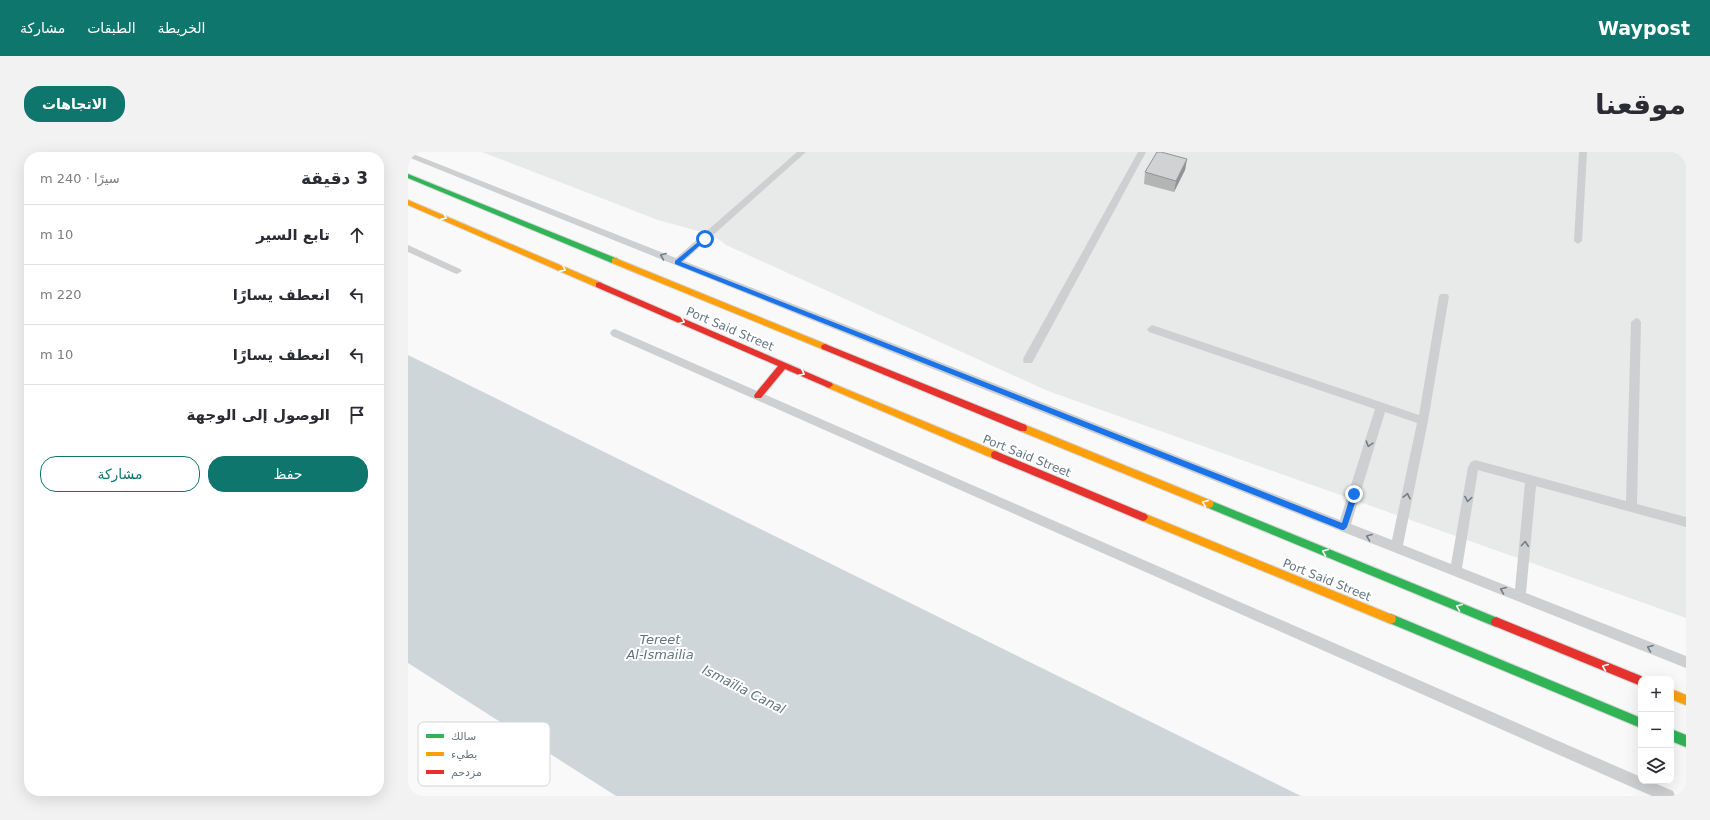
<!DOCTYPE html>
<html lang="ar">
<head>
<meta charset="utf-8">
<style>
	:root { --surface:#fff; --page:#f2f2f3; --text:#2b2b33; --muted:#7c7c81; --line:#e1e1e2; --accent:#0f766e }
	body { margin:0; font-family:"DejaVu Sans",Vazirmatn,sans-serif; background:var(--page); color:var(--text); direction:rtl }
	.controls { position:absolute; right:12px; bottom:12px; display:grid; overflow:hidden; border-radius:8px; box-shadow:0 4px 16px #0002 }
	.controls button { width:36px; height:36px; display:grid; place-items:center; padding:0; border:0; border-bottom:1px solid var(--line); background:var(--surface); color:var(--text); font:20px sans-serif }
	.stop { position:absolute; width:12px; height:12px; margin:-9px; border:3px solid #1a73e8; border-radius:50%; background:#fff }
	.stop.end { background:#1a73e8; border-color:#fff; box-shadow:0 1px 4px #0008 }
	.list { margin:0; padding:0; list-style:none }
	h2 { display:flex; justify-content:space-between; align-items:center; height:52px; margin:0; padding:0 16px; font-size:17px }
	h2 small { font-size:13px; font-weight:400; color:var(--muted) }
	.list li { display:grid; grid-template-columns:26px 1fr auto; gap:12px; align-items:center; box-sizing:border-box; height:60px; padding:0 16px; border-top:1px solid var(--line) }
	.list b { display:block; font-size:15px; white-space:nowrap }
	.list em { font-size:13px; font-style:normal; color:var(--muted) }
	.actions { display:flex; gap:8px; padding:12px 16px }
	.actions a { flex:1; padding:9px 0; border:1px solid var(--accent); border-radius:16px; text-align:center; font-size:14px; color:var(--accent) }
	.actions .main { background:var(--accent); color:#fff }
	.icon { flex:none; width:22px; height:22px; fill:none; stroke:currentColor; stroke-width:2; stroke-linecap:round; stroke-linejoin:round }
	.map { position:relative; flex:none; width:1278px; height:644px; overflow:hidden; direction:ltr; border-radius:16px }
	header { display:flex; align-items:center; gap:24px; box-sizing:border-box; height:56px; padding:0 20px; background:var(--accent); color:#fff }
	header strong { font-size:19px }
	nav { display:flex; gap:22px; margin-inline-start:auto; font-size:14px }
	.intro { display:flex; align-items:center; justify-content:space-between; box-sizing:border-box; height:96px; padding:0 24px }
	h1 { margin:0; font-size:28px }
	.button { padding:10px 18px; border-radius:16px; background:var(--accent); color:#fff; font-size:14px; font-weight:700 }
	main { display:flex; gap:24px; padding:0 24px }
	aside { flex:1; background:var(--surface); border-radius:16px; box-shadow:0 4px 16px #0002 }
	.map>svg:first-child { display:block }
	.built { fill:#e8e9e9 }
	.water { fill:#ced6d9 }
	.lines { fill:none; stroke-linecap:round; stroke-linejoin:round }
	.fast-casing { stroke:#d5d6d7; stroke-width:2 }
	.slow-casing { stroke:#d5d6d7; stroke-width:2 }
	.jam-casing { stroke:#d5d6d7; stroke-width:2 }
	.lane { fill:#cecfd0; fill-rule:evenodd }
	.fast { fill:#30b455; fill-rule:evenodd }
	.slow { fill:#ff9f0a; fill-rule:evenodd }
	.jam { fill:#e5322d; fill-rule:evenodd }
	.wall { fill:#b3b5b5 }
	.shaded-wall { fill:#929394 }
	.building { fill:#d0d2d3; stroke:#929394 }
	.oneway { stroke:#fff }
	.oneway2 { stroke:#707f8b }
	.route { fill:#1a73e8 }
	.labels { text-anchor:middle; stroke-width:4; stroke-linejoin:round; paint-order:stroke }
	.street-label { font-size:12px; fill:#657683; stroke:#fff }
	.water-label { font-size:13px; font-style:italic; fill:#60757c; stroke:#fff }
	.key { fill:#fff; stroke:#d1d6da; stroke-width:1 }
	.key-label { font-size:11px; fill:#657683 }
</style>
</head>
<body>
<header>
<strong>Waypost</strong>
<nav><a>الخريطة</a><a>الطبقات</a><a>مشاركة</a></nav>
</header>
<div class="intro"><h1>موقعنا</h1><a class="button">الاتجاهات</a></div>
<main>
<div class="map">
<svg width="1278" height="644" viewBox="0 0 1278 644">
	<rect width="100%" height="100%" fill="#f9f9f9"/>
	<path class="built" d="M 74,0 L 1278,0 L 1278,466 L 640,239 L 318,93 L 312,88 L 290,79 L 250,68 Z"/>
	<path class="water" d="M 0,203 L 893,644 L 208,644 L 0,511 Z"/>
	<g class="lines">
		<defs>
			<g id="fast">
				<path d="M 0,22 L 210,107 L 211,109 L 210,111 L 204,111 L 0,26 Z"/>
				<path d="M 801,348 L 1092,467 L 1093,470 L 1092,473 L 1088,475 L 798,355 L 796,352 L 798,349 Z"/>
				<path d="M 983,462 L 1233,566 L 1233,576 L 979,470 L 978,467 L 979,464 Z"/>
				<path d="M 1263,577 L 1278,583 L 1278,595 L 1263,589 Z"/>
			</g>
			<g id="slow">
				<path d="M 0,48 L 194,131 L 195,133 L 194,135 L 188,135 L 0,53 Z"/>
				<path d="M 207,106 L 420,193 L 421,195 L 417,198 L 414,197 L 204,111 L 204,107 Z"/>
				<path d="M 421,230 L 590,300 L 591,303 L 590,306 L 584,306 L 418,235 L 417,233 L 418,231 Z"/>
				<path d="M 615,272 L 804,349 L 806,352 L 804,355 L 801,356 L 798,355 L 612,279 L 611,276 L 612,273 Z"/>
				<path d="M 735,361 L 987,464 L 988,467 L 987,470 L 983,472 L 732,368 L 730,365 L 732,362 Z"/>
				<path d="M 1263,537 L 1278,543 L 1278,553 L 1263,547 Z"/>
			</g>
			<g id="jam">
				<path d="M 191,130 L 424,231 L 425,233 L 421,236 L 377,217 L 353,246 L 347,246 L 346,244 L 347,242 L 370,214 L 188,135 L 188,131 Z"/>
				<path d="M 417,192 L 618,273 L 619,276 L 618,279 L 612,279 L 414,197 L 413,195 L 414,193 Z"/>
				<path d="M 587,299 L 738,362 L 740,365 L 738,368 L 735,369 L 732,368 L 584,306 L 583,303 L 584,300 Z"/>
				<path d="M 1088,465 L 1233,524 L 1237,527 L 1233,527 L 1233,534 L 1084,473 L 1083,470 L 1084,467 Z"/>
			</g>
		</defs>
		<use href="#fast" class="fast-casing"/>
		<use href="#slow" class="slow-casing"/>
		<use href="#jam" class="jam-casing"/>
		<g class="lane">
			<path d="M 0,0 L 268,106 L 389,0 L 398,0 L 276,109 L 932,368 L 967,257 L 741,180 L 739,177 L 744,173 L 747,174 L 1011,263 L 1031,144 L 1033,142 L 1039,142 L 1041,144 L 1020,269 L 995,393 L 1043,412 L 1060,315 L 1063,310 L 1067,308 L 1218,349 L 1223,170 L 1228,166 L 1231,167 L 1233,170 L 1229,352 L 1278,365 L 1278,375 L 1128,334 L 1118,441 L 1278,504 L 1278,516 L 557,230 L 0,5 ZM 977,260 L 1009,271 L 984,388 L 943,372 ZM 1070,318 L 1117,331 L 1107,437 L 1054,416 Z"/>
			<path d="M 730,0 L 738,0 L 624,211 L 616,211 L 615,208 L 616,205 Z"/>
			<path d="M 1171,0 L 1179,0 L 1174,89 L 1170,92 L 1166,89 Z"/>
			<path d="M 0,93 L 52,117 L 54,119 L 49,122 L 46,121 L 0,100 Z"/>
			<path d="M 207,177 L 1233,625 L 1233,629 L 1242,629 L 1265,639 L 1267,644 L 1244,644 L 204,184 L 202,181 L 204,178 Z"/>
		</g>
		<use href="#fast" class="fast"/>
		<use href="#slow" class="slow"/>
		<use href="#jam" class="jam"/>
	</g>
	<path class="wall" d="M 779,7 L 777,18 L 766,40 L 736,32 L 737,20 Z"/>
	<path class="shaded-wall" d="M 779,7 L 777,18 L 766,40 L 768,29 Z"/>
	<path class="building" d="M 749,0 L 753,0 L 779,7 L 768,29 L 737,20 Z"/>
	<defs><path id="oneway-chevron" d="M-2-3.5L2.5 0L-2 3.5" fill="none" stroke-width="1.6" stroke-linecap="round" stroke-linejoin="round"/></defs>
	<g class="oneway">
		<use href="#oneway-chevron" transform="translate(36 65) rotate(24)"/>
		<use href="#oneway-chevron" transform="translate(155 117) rotate(24)"/>
		<use href="#oneway-chevron" transform="translate(274 169) rotate(23)"/>
		<use href="#oneway-chevron" transform="translate(394 221) rotate(24)"/>
		<use href="#oneway-chevron" transform="translate(797 351) rotate(-158)"/>
		<use href="#oneway-chevron" transform="translate(917 400) rotate(-158)"/>
		<use href="#oneway-chevron" transform="translate(1051 455) rotate(-158)"/>
		<use href="#oneway-chevron" transform="translate(1197 515) rotate(-158)"/>
	</g>
	<g class="oneway2">
		<use href="#oneway-chevron" transform="translate(255 104) rotate(-158)"/>
		<use href="#oneway-chevron" transform="translate(961 292) rotate(107)"/>
		<use href="#oneway-chevron" transform="translate(999 344) rotate(-78)"/>
		<use href="#oneway-chevron" transform="translate(1060 347) rotate(99)"/>
		<use href="#oneway-chevron" transform="translate(961 385) rotate(-159)"/>
		<use href="#oneway-chevron" transform="translate(1117 392) rotate(-85)"/>
		<use href="#oneway-chevron" transform="translate(1095 438) rotate(-158)"/>
		<use href="#oneway-chevron" transform="translate(1242 496) rotate(-158)"/>
	</g>
	<path class="route" d="M 295,86 L 299,87 L 273,110 L 934,371 L 943,342 L 946,339 L 949,340 L 950,342 L 939,375 L 936,378 L 934,378 L 267,112 L 267,109 Z"/>
	<g class="labels">
		<g class="street-label">
			<text transform="translate(322 177) rotate(23)" y="4">Port Said Street</text>
			<text transform="translate(619 304) rotate(22)" y="4">Port Said Street</text>
			<text transform="translate(919 428) rotate(22)" y="4">Port Said Street</text>
		</g>
		<g class="water-label">
			<text x="252" y="492">Tereet<tspan x="252" dy="15">Al-Ismailia</tspan></text>
			<text transform="translate(336 537) rotate(27)" y="5">Ismaïlia Canal</text>
		</g>
	</g>
	<rect x="10" y="570" width="132" height="64" rx="6" class="key"/>
	<rect x="18" y="582" width="18" height="4" fill="#30b455"/>
	<rect x="18" y="600" width="18" height="4" fill="#ff9f0a"/>
	<rect x="18" y="618" width="18" height="4" fill="#e5322d"/>
	<g class="key-label">
		<text x="43" y="588">سالك</text>
		<text x="43" y="606">بطيء</text>
		<text x="43" y="624">مزدحم</text>
	</g>
</svg>
<div class="controls">
<button>+</button>
<button>−</button>
<button><svg class="icon" aria-label="layers" viewBox="0 0 24 24"><path d="M12 4l9 5-9 5-9-5zM3 14l9 5 9-5"/></svg></button>
</div>
<div class="stop" style="left:297px;top:87px"></div>
<div class="stop end" style="left:946px;top:342px"></div>
</div>
<aside>
<h2>3 دقيقة<small>سيرًا · 240 m</small></h2>
<ul class="list">
<li><svg class="icon" aria-label="ahead" viewBox="0 0 24 24"><path d="M12 20V5M6 11l6-6 6 6"/></svg><div><b>تابع السير</b></div><em>10 m</em></li>
<li><svg class="icon" aria-label="left" viewBox="0 0 24 24"><path d="M17 20v-9H6M10 6l-5 5 5 5"/></svg><div><b>انعطف يسارًا</b></div><em>220 m</em></li>
<li><svg class="icon" aria-label="left" viewBox="0 0 24 24"><path d="M17 20v-9H6M10 6l-5 5 5 5"/></svg><div><b>انعطف يسارًا</b></div><em>10 m</em></li>
<li><svg class="icon" aria-label="arrive" viewBox="0 0 24 24"><path d="M6 21V4h12l-3 4 3 4H6"/></svg><div><b>الوصول إلى الوجهة</b></div></li>
</ul>
<div class="actions"><a class="main">حفظ</a><a>مشاركة</a></div>
</aside>
</main>
</body>
</html>
